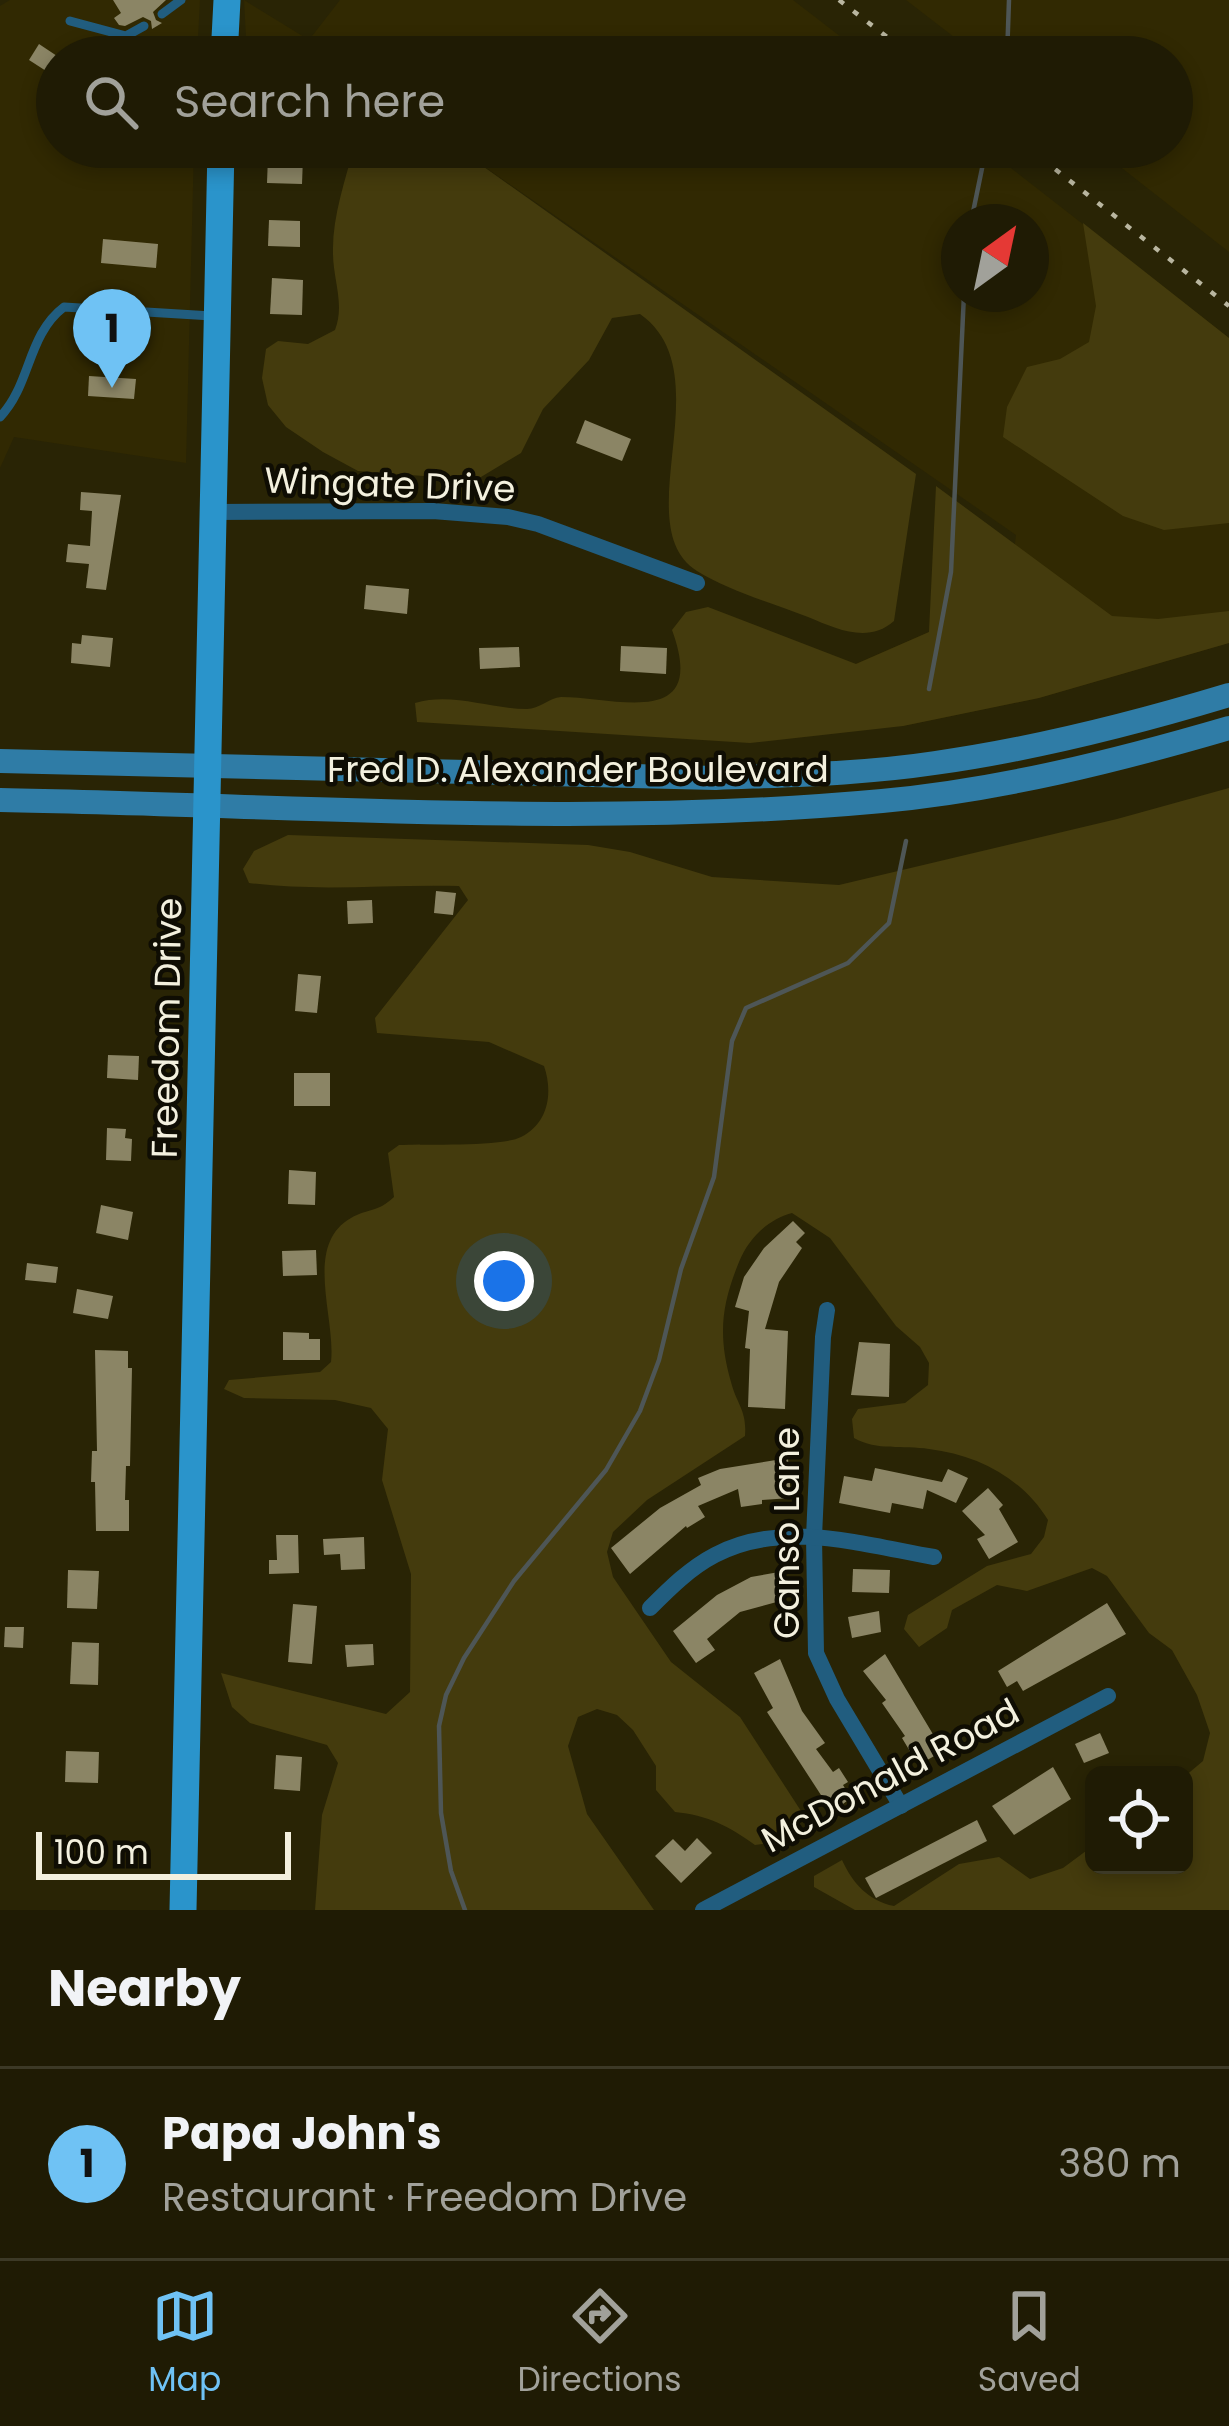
<!DOCTYPE html>
<html lang="en">
<head>
<meta charset="utf-8">
<style>
	:root { --surface:#1f1b04; --page:#2c2813; --text:#f1f3f6; --muted:#a1a19a; --line:#3c3926; --accent:#6fc2f4 }
	body { margin:0; font-family:Poppins,sans-serif; background:var(--page); color:var(--text) }
	.controls { position:absolute; right:36px; bottom:36px; display:grid; overflow:hidden; border-radius:18px; box-shadow:0 6px 18px #0003 }
	.controls button { width:108px; height:108px; display:grid; place-items:center; padding:0; border:0; border-bottom:3px solid var(--line); background:var(--surface); color:var(--text); font:60px sans-serif }
	.compass { position:absolute; left:941px; top:204px; width:108px; height:108px; border-radius:50%; background:var(--surface); box-shadow:0 6px 18px #0003; rotate:33deg }
	.scale { position:absolute; left:36px; bottom:30px; width:255px; box-sizing:border-box; padding-left:12px; border:6px solid #f3f0de; border-top:0; font-size:33px; line-height:42px; white-space:nowrap; color:#f3f0de; -webkit-text-stroke:9px #0f0d03; paint-order:stroke }
	.you { position:absolute; left:504px; top:1281px; width:42px; height:42px; margin:-30px; border:9px solid #fff; border-radius:50%; background:#1a73e8; box-shadow:0 0 0 18px #1a73e833 }
	.badge { display:grid; place-items:center; width:78px; height:78px; border-radius:50%; background:var(--accent); color:#111; font-size:39px; font-weight:700 }
	.pin { position:absolute; translate:-50% -99px; filter:drop-shadow(0 3px 6px #0008) }
	.pin::after { content:''; position:absolute; top:63px; width:42px; height:36px; background:inherit; clip-path:polygon(0 0,100% 0,50% 100%) }
	.list { margin:0; padding:0; list-style:none }
	h2 { display:flex; justify-content:space-between; align-items:center; height:156px; margin:0; padding:0 48px; font-size:51px }
	h2 small { font-size:39px; font-weight:400; color:var(--muted) }
	.list li { display:grid; grid-template-columns:78px 1fr auto; gap:36px; align-items:center; box-sizing:border-box; height:192px; padding:0 48px; border-top:3px solid var(--line) }
	.list b { display:block; font-size:45px; white-space:nowrap }
	.list p { margin:0; font-size:39px; white-space:nowrap; color:var(--muted) }
	.list em { font-size:39px; font-style:normal; color:var(--muted) }
	.icon { flex:none; width:66px; height:66px; fill:none; stroke:currentColor; stroke-width:2; stroke-linecap:round; stroke-linejoin:round }
	.map { position:relative; flex:none; width:1229px; height:1910px; overflow:hidden }
	.search { position:absolute; background:var(--surface); box-shadow:0 6px 18px #0003; left:36px; right:36px; top:36px; height:132px; display:flex; align-items:center; gap:30px; box-sizing:border-box; padding:0 42px; border-radius:66px; color:var(--muted); font-size:45px }
	.sheet { height:348px; background:var(--surface) }
	nav { display:flex; justify-content:space-around; align-items:center; box-sizing:border-box; height:168px; border-top:3px solid var(--line); background:var(--surface); font-size:33px; color:var(--muted) }
	nav a { display:grid; justify-items:center; gap:6px }
	nav .on { color:var(--accent) }
	.map>svg:first-child { display:block }
	.built { fill:#312902; fill-rule:evenodd }
	.green { fill:#443b0d }
	.lines { fill:none; stroke-linecap:round; stroke-linejoin:round }
	.stream { stroke:#4e5656; stroke-width:4.5 }
	.building { fill:#8b8565 }
	.lane { stroke:#215d7f; stroke-width:9 }
	.street { stroke:#215d7f; stroke-width:16 }
	.secondary { stroke:#2f7ca6; stroke-width:24 }
	.primary { stroke:#2a94cb; stroke-width:27 }
	.rail { stroke:#b9b6a0; stroke-width:4.5; stroke-dasharray:6 12; stroke-linecap:butt }
	.labels { text-anchor:middle; stroke-width:9; stroke-linejoin:round; paint-order:stroke }
	.street-label { font-size:36px; fill:#f3f0de; stroke:#0f0d03 }
</style>
</head>
<body>
<div class="map">
<svg width="1229" height="1910" viewBox="0 0 1229 1910">
	<rect width="100%" height="100%" fill="#292405"/>
	<g class="built">
		<path d="M 10,0 L 200,0 L 197,57 L 57,57 L 57,147 L 194,147 L 186,463 L 14,437 L 0,468 L 0,6 Z"/>
		<path d="M 244,0 L 309,40 L 340,0 L 793,0 L 867,57 L 247,57 Z"/>
		<path d="M 906,0 L 1229,0 L 1229,252 L 1095,147 L 1172,147 L 1172,57 L 980,57 Z"/>
		<path d="M 456,147 L 984,147 L 1229,338 L 1229,643 L 1039,698 L 903,726 L 751,709 L 1008,598 L 1016,535 ZM 959,222 L 1031,222 L 1031,294 L 959,294 Z"/>
	</g>
	<g class="green">
		<path d="M 354,147 L 456,147 L 916,474 L 894,621 C 868,644 837,629 808,617 C 774,604 727,590 697,571 C 625,525 724,373 640,314 L 612,318 L 589,360 L 543,409 L 521,453 L 476,480 L 358,471 L 323,452 L 286,427 L 268,405 L 262,378 L 266,349 L 278,341 L 308,344 L 335,330 C 345,304 333,280 333,253 C 332,218 345,181 354,147 Z"/>
		<path d="M 1083,223 L 1229,338 L 1229,523 L 1164,530 L 1123,516 L 1003,437 L 1007,407 L 1027,367 L 1060,359 L 1089,342 L 1096,306 Z"/>
		<path d="M 936,486 L 1112,616 L 1158,619 L 1229,611 L 1229,643 L 1039,698 L 903,726 L 750,743 L 417,722 L 415,703 C 453,692 489,709 527,709 C 539,709 549,698 561,697 C 615,697 709,731 672,630 L 686,612 L 708,607 L 856,664 L 929,632 Z"/>
		<path d="M 1229,788 L 1229,1910 L 855,1910 L 814,1887 L 814,1876 L 842,1860 C 852,1882 868,1901 894,1906 L 959,1864 L 999,1857 L 1030,1879 L 1063,1868 L 1094,1845 L 1094,1865 L 1184,1865 L 1184,1777 L 1203,1761 L 1210,1733 L 1197,1695 L 1172,1650 L 1149,1633 L 1107,1576 L 1092,1568 L 1027,1591 L 997,1585 L 952,1610 L 947,1628 L 919,1647 L 904,1629 L 908,1615 L 987,1566 L 1031,1554 L 1044,1537 L 1048,1520 C 1022,1478 978,1455 929,1449 C 903,1445 877,1451 854,1438 L 852,1419 L 858,1409 L 905,1403 L 928,1385 L 929,1363 L 920,1347 L 896,1326 L 830,1238 L 792,1213 C 767,1220 749,1238 739,1262 C 721,1306 718,1336 731,1382 C 737,1405 747,1410 745,1436 L 647,1500 L 613,1532 L 607,1552 L 613,1577 L 671,1662 L 740,1717 L 801,1811 L 801,1825 L 775,1842 L 755,1845 C 729,1826 707,1815 675,1812 L 656,1790 L 656,1766 L 633,1730 L 617,1715 L 597,1709 L 578,1717 L 568,1746 L 587,1814 L 654,1910 L 315,1910 L 322,1815 L 338,1763 L 327,1745 L 250,1723 L 232,1707 L 221,1673 L 386,1714 L 410,1692 L 411,1574 L 382,1480 L 388,1429 L 371,1408 L 335,1400 L 244,1398 L 224,1389 L 229,1380 L 320,1372 L 331,1362 C 336,1318 303,1245 351,1218 C 368,1208 377,1213 394,1197 L 388,1153 L 399,1145 C 424,1144 502,1147 521,1137 C 549,1123 553,1092 544,1066 L 489,1042 L 377,1033 L 375,1018 L 468,900 L 459,886 C 390,884 318,892 249,883 L 243,869 L 254,851 L 288,835 L 588,845 L 630,852 L 712,877 L 839,885 L 1117,819 Z"/>
	</g>
	<g class="lines">
		<g class="stream">
			<path d="M 1007,57 L 1009,0"/>
			<path d="M 971,222 L 986,149"/>
			<path d="M 929,689 L 951,572 L 964,294"/>
			<path d="M 465,1910 L 451,1871 L 441,1813 L 439,1726 L 446,1695 L 464,1658 L 514,1581 L 606,1470 L 640,1411 L 659,1360 L 681,1269 L 714,1177 L 732,1041 L 746,1008 L 848,963 L 889,923 L 906,841"/>
		</g>
	</g>
	<g class="building">
		<path d="M 113,0 L 166,0 L 153,12 L 156,20 L 162,23 L 152,29 L 151,21 L 143,17 L 125,26 L 119,25 L 114,18 L 121,13 Z"/>
		<path d="M 39,44 L 57,56 L 57,78 L 29,60 Z"/>
		<path d="M 268,156 L 303,157 L 302,184 L 267,183 Z"/>
		<path d="M 269,220 L 300,221 L 300,247 L 268,246 Z"/>
		<path d="M 103,239 L 158,244 L 156,268 L 101,263 Z"/>
		<path d="M 272,278 L 303,280 L 302,315 L 270,314 Z"/>
		<path d="M 89,376 L 136,379 L 134,399 L 88,396 Z"/>
		<path d="M 585,420 L 631,439 L 622,461 L 576,443 Z"/>
		<path d="M 81,492 L 121,495 L 106,590 L 86,588 L 89,564 L 66,562 L 68,544 L 90,546 L 92,511 L 80,510 Z"/>
		<path d="M 366,585 L 409,589 L 407,614 L 364,609 Z"/>
		<path d="M 82,635 L 113,638 L 110,667 L 71,663 L 72,643 L 81,644 Z"/>
		<path d="M 621,646 L 667,648 L 666,674 L 620,671 Z"/>
		<path d="M 519,647 L 520,667 L 480,669 L 479,648 Z"/>
		<path d="M 436,891 L 456,893 L 453,915 L 434,913 Z"/>
		<path d="M 372,900 L 373,923 L 348,924 L 347,901 Z"/>
		<path d="M 298,974 L 321,976 L 317,1013 L 295,1011 Z"/>
		<path d="M 108,1055 L 139,1056 L 138,1080 L 107,1078 Z"/>
		<rect x="294" y="1073" width="36" height="33"/>
		<path d="M 107,1128 L 126,1129 L 125,1138 L 132,1139 L 131,1161 L 106,1160 Z"/>
		<path d="M 289,1170 L 316,1172 L 315,1205 L 288,1204 Z"/>
		<path d="M 101,1205 L 133,1212 L 128,1240 L 96,1233 Z"/>
		<path d="M 793,1221 L 805,1233 L 796,1242 L 802,1248 L 779,1282 L 765,1329 L 788,1331 L 785,1409 L 748,1407 L 750,1349 L 745,1348 L 749,1311 L 735,1307 L 744,1277 L 764,1248 Z"/>
		<path d="M 316,1250 L 317,1275 L 283,1276 L 282,1251 Z"/>
		<path d="M 27,1263 L 58,1267 L 56,1283 L 25,1280 Z"/>
		<path d="M 77,1289 L 113,1296 L 108,1319 L 73,1313 Z"/>
		<path d="M 283,1332 L 309,1333 L 309,1339 L 320,1339 L 320,1360 L 283,1360 Z"/>
		<path d="M 859,1342 L 890,1344 L 889,1397 L 851,1395 Z"/>
		<path d="M 95,1350 L 128,1351 L 128,1368 L 132,1368 L 130,1466 L 126,1466 L 125,1500 L 129,1500 L 129,1531 L 96,1531 L 95,1482 L 91,1482 L 92,1451 L 97,1451 Z"/>
		<path d="M 788,1458 L 791,1498 L 762,1500 L 762,1504 L 741,1507 L 738,1489 L 698,1506 L 705,1517 L 687,1528 L 686,1526 L 630,1574 L 611,1548 L 660,1508 L 701,1485 L 698,1478 L 720,1469 Z"/>
		<path d="M 875,1468 L 942,1482 L 948,1469 L 968,1478 L 956,1503 L 927,1490 L 923,1509 L 892,1503 L 890,1513 L 839,1503 L 844,1476 L 872,1481 Z"/>
		<path d="M 988,1488 L 1003,1505 L 999,1509 L 1018,1542 L 989,1559 L 977,1539 L 985,1535 L 962,1511 Z"/>
		<path d="M 276,1535 L 298,1535 L 299,1573 L 269,1574 L 269,1560 L 277,1560 Z"/>
		<path d="M 364,1537 L 365,1569 L 341,1570 L 340,1554 L 324,1555 L 323,1539 Z"/>
		<path d="M 853,1569 L 890,1570 L 889,1593 L 852,1592 Z"/>
		<path d="M 68,1570 L 99,1571 L 97,1609 L 67,1608 Z"/>
		<path d="M 779,1572 L 784,1600 L 740,1612 L 707,1639 L 715,1650 L 696,1663 L 673,1631 L 717,1595 L 751,1577 Z"/>
		<path d="M 1107,1603 L 1126,1634 L 1023,1691 L 1017,1681 L 1007,1687 L 998,1671 Z"/>
		<path d="M 293,1604 L 317,1606 L 312,1664 L 288,1662 Z"/>
		<path d="M 879,1611 L 881,1632 L 852,1638 L 848,1617 Z"/>
		<path d="M 5,1627 L 24,1627 L 23,1648 L 4,1647 Z"/>
		<path d="M 72,1642 L 99,1643 L 98,1685 L 70,1684 Z"/>
		<path d="M 373,1644 L 374,1665 L 347,1667 L 345,1645 Z"/>
		<path d="M 885,1654 L 943,1751 L 922,1763 L 914,1751 L 911,1753 L 902,1738 L 905,1736 L 882,1703 L 886,1700 L 863,1671 Z"/>
		<path d="M 780,1659 L 802,1711 L 825,1743 L 816,1749 L 833,1772 L 839,1768 L 848,1782 L 843,1785 L 851,1798 L 832,1812 L 767,1712 L 773,1708 L 754,1673 Z"/>
		<path d="M 1100,1733 L 1109,1753 L 1084,1763 L 1075,1744 Z"/>
		<path d="M 66,1751 L 99,1752 L 98,1783 L 65,1782 Z"/>
		<path d="M 276,1755 L 302,1757 L 300,1791 L 274,1789 Z"/>
		<path d="M 1053,1767 L 1071,1799 L 1014,1835 L 992,1806 Z"/>
		<path d="M 977,1820 L 987,1841 L 876,1898 L 865,1878 Z"/>
		<path d="M 697,1838 L 712,1853 L 681,1883 L 655,1856 L 673,1839 L 685,1851 Z"/>
	</g>
	<g class="lines">
		<g class="lane">
			<path d="M 162,14 L 181,0"/>
			<path d="M 70,21 L 126,36 L 144,26"/>
			<path d="M 0,417 C 31,385 27,335 64,307 L 212,316"/>
		</g>
		<g class="street">
			<path d="M 213,512 L 433,511 L 508,517 L 538,524 L 697,583"/>
			<path d="M 827,1310 L 823,1337 L 814,1537 L 816,1653 L 837,1699 L 901,1806"/>
			<path d="M 650,1608 C 670,1588 690,1568 715,1555 C 782,1519 865,1545 934,1557"/>
			<path d="M 703,1910 L 1108,1696"/>
		</g>
		<g class="secondary">
			<path d="M 0,761 L 716,778 C 789,775 862,774 935,763 C 1035,749 1133,724 1229,695"/>
			<path d="M 0,800 C 293,805 590,828 882,801 C 1000,790 1116,761 1229,728"/>
		</g>
		<g class="primary">
			<path d="M 224,57 L 227,0"/>
			<path d="M 183,1910 L 221,147"/>
		</g>
		<g class="rail">
			<path d="M 839,0 L 913,57"/>
			<path d="M 1027,147 L 1229,306"/>
		</g>
	</g>
	<g class="labels">
		<g class="street-label">
			<text transform="translate(390 484) rotate(2)" y="13">Wingate Drive</text>
			<text x="578" y="782">Fred D. Alexander Boulevard</text>
			<text transform="translate(166 1028) rotate(-89)" y="13">Freedom Drive</text>
			<text transform="translate(786 1533) rotate(-90)" y="13">Ganso Lane</text>
			<text transform="translate(890 1775) rotate(-28)" y="13">McDonald Road</text>
		</g>
	</g>
</svg>
<div class="controls">
<button><svg class="icon" aria-label="locate" viewBox="0 0 24 24"><circle cx="12" cy="12" r="6"/><path d="M12 2v4M12 18v4M2 12h4M18 12h4"/></svg></button>
</div>
<svg class="compass" viewBox="-18 -18 36 36"><path d="M0-13l5 13h-10z" fill="#e53935"/><path d="M0 13l5-13h-10z" fill="#a1a19a"/></svg>
<div class="scale">100 m</div>
<div class="you"></div>
<div class="pin badge" style="left:112px;top:388px">1</div>
<div class="search"><svg class="icon" aria-label="search" viewBox="0 0 24 24"><circle cx="10" cy="10" r="6"/><path d="M15 15l6 6"/></svg>Search here</div>
</div>
<section class="sheet">
<h2>Nearby<small></small></h2>
<ul class="list">
<li><span class="badge">1</span><div><b>Papa John's</b><p>Restaurant · Freedom Drive</p></div><em>380 m</em></li>
</ul>
</section>
<nav>
<a class="on"><svg class="icon" aria-label="map" viewBox="0 0 24 24"><path d="M3 6l6-2 6 2 6-2v14l-6 2-6-2-6 2zM9 4v14M15 6v14"/></svg>Map</a>
<a><svg class="icon" aria-label="directions" viewBox="0 0 24 24"><path d="M12 3l9 9-9 9-9-9zM9 14v-3h6M13 9l2 2-2 2"/></svg>Directions</a>
<a><svg class="icon" aria-label="saved" viewBox="0 0 24 24"><path d="M7 4h10v16l-5-4-5 4z"/></svg>Saved</a>
</nav>
</body>
</html>
